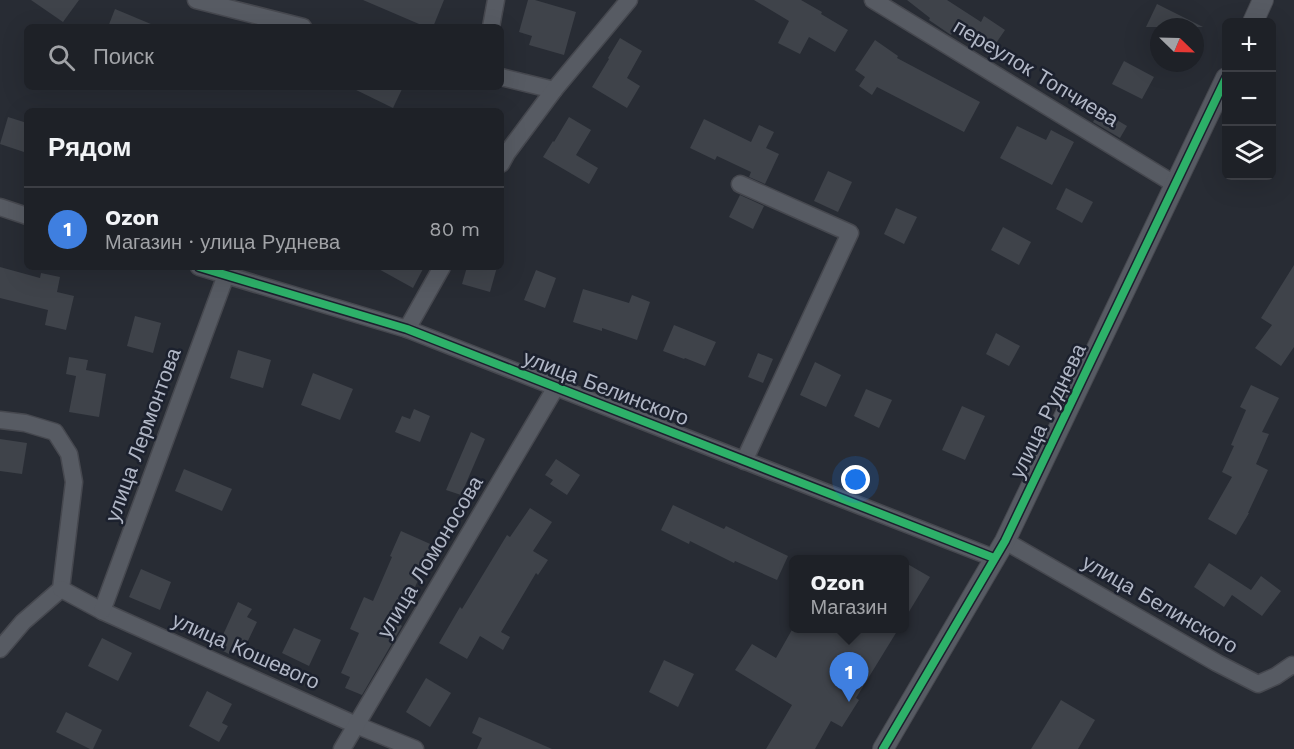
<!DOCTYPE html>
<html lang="ru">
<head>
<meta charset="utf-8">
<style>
	:root { --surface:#1e2127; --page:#26292f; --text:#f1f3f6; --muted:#a1a3a7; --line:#3c3e44; --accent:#d93025 }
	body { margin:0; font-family:"Work Sans",sans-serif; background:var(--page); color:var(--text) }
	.controls { position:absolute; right:18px; top:18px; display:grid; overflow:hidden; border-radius:9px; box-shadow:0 6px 24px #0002 }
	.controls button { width:54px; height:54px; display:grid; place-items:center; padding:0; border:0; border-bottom:2px solid var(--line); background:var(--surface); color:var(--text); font:30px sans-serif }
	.compass { position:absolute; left:1150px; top:18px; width:54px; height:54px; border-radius:50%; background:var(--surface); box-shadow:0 6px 24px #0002; rotate:113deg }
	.you { position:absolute; left:856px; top:480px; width:21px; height:21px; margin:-15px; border:4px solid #fff; border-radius:50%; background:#1a73e8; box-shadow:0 0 0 9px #1a73e833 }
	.badge { display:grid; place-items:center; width:39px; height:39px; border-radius:50%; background:var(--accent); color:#fff; font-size:20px; font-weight:700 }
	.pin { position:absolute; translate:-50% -50px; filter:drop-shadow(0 2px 3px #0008) }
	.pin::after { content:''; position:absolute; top:32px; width:21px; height:18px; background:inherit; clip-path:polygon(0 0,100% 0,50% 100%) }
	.popup { position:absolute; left:789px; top:555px; width:120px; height:78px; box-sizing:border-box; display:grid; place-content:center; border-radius:9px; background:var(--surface); filter:drop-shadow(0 2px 4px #0005); font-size:20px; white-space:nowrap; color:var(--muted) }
	.popup b { font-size:22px; color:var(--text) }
	.popup::after { content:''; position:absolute; left:50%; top:100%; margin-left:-12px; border:12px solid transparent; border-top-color:var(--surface) }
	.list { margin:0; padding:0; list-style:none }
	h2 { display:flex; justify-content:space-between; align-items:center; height:78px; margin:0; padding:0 24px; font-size:26px }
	h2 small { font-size:20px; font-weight:400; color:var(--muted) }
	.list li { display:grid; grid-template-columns:39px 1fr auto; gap:18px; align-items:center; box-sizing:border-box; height:84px; padding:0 24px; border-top:2px solid var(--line) }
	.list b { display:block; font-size:22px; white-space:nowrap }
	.list p { margin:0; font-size:20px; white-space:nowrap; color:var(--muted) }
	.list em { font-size:20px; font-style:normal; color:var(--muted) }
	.icon { flex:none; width:33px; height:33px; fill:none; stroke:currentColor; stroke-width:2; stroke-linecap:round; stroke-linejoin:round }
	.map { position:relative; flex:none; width:1294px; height:749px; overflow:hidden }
	.search { position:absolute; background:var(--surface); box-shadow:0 6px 24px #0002; left:24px; top:24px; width:480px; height:66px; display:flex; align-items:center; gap:15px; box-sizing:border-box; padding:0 21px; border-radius:9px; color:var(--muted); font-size:22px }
	.panel { position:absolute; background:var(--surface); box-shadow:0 6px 24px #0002; left:24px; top:108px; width:480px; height:162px; border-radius:9px }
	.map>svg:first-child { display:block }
	.building { fill:#3f434a }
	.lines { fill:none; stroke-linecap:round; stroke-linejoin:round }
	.minor-casing { stroke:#46484f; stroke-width:19 }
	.tertiary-casing { stroke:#46484f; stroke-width:22 }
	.minor { stroke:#575b63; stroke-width:16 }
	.tertiary { stroke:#575b63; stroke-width:20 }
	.cycleway-casing { stroke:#1c212e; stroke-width:11 }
	.cycleway { stroke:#2db169; stroke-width:8 }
	.labels { text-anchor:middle; stroke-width:5; stroke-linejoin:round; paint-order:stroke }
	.street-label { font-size:21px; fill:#b1b7c6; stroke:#1c212e }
</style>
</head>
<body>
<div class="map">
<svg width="1294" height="749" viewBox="0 0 1294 749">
	<rect width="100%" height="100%" fill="#282c34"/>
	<g class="building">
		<path d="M 31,0 L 79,0 L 63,22 Z"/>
		<path d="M 363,0 L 444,0 L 433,27 L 426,27 Z"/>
		<path d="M 528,0 L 535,0 L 576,12 L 564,55 L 529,45 L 532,36 L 519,32 Z"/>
		<path d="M 754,0 L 801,0 L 822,12 L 821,14 L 848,30 L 835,52 L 809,37 L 800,54 L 778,43 L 789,21 Z"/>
		<path d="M 907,0 L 947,0 L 981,22 L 984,16 L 1005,30 L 990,52 L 955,29 L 951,35 L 929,20 L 930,18 Z"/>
		<path d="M 1157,4 L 1203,27 L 1146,27 Z"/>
		<path d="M 115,9 L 158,27 L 108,27 Z"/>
		<path d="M 620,38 L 642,51 L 627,78 L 640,86 L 627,108 L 592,87 L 609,59 L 608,58 Z"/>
		<path d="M 875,40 L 898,56 L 897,58 L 980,102 L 964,132 L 877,87 L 872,95 L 859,86 L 865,77 L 855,70 Z"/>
		<path d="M 1124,61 L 1154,77 L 1142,99 L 1112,84 Z"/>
		<path d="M 350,87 L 403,87 L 393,108 Z"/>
		<path d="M 1100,110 L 1127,126 L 1120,138 L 1093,122 Z"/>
		<path d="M 8,117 L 27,123 L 27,153 L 0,144 Z"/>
		<path d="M 569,117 L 591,130 L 576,155 L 598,168 L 589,184 L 543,157 L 553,141 L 554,142 Z"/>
		<path d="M 704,119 L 751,142 L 759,125 L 774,132 L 766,148 L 779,154 L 765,184 L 749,177 L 751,172 L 717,156 L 715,160 L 690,148 Z"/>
		<path d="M 1017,126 L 1046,140 L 1051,130 L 1074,142 L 1052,185 L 1000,158 Z"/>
		<path d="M 828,171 L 852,182 L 838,212 L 814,201 Z"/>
		<path d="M 1066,188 L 1093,202 L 1082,223 L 1056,209 Z"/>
		<path d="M 740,195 L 764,206 L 753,229 L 729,217 Z"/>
		<path d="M 896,208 L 917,217 L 904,244 L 884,234 Z"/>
		<path d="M 1003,227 L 1031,242 L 1019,265 L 991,250 Z"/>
		<path d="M 1294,265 L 1294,347 L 1281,366 L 1255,348 L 1272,325 L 1261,318 Z"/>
		<path d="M 0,267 L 40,278 L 41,273 L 60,277 L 57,292 L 74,296 L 66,330 L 45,325 L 48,310 L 0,298 Z"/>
		<path d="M 375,267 L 424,267 L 413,288 Z"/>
		<path d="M 467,267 L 497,267 L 490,292 L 462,284 Z"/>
		<path d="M 536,270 L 556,278 L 545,308 L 524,300 Z"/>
		<path d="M 583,289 L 629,303 L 632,295 L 650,302 L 637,340 L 602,328 L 602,331 L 573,322 Z"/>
		<path d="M 135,316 L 161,323 L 153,353 L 127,346 Z"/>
		<path d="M 674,325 L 716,342 L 705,366 L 685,358 L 684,359 L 663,351 Z"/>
		<path d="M 996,333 L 1020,346 L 1009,366 L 986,354 Z"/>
		<path d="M 238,350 L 271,360 L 263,388 L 230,378 Z"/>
		<path d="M 758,353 L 773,359 L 763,383 L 748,377 Z"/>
		<path d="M 69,357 L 88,360 L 86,370 L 106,374 L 99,417 L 69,412 L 76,376 L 66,374 Z"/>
		<path d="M 815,362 L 841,375 L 826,407 L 800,395 Z"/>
		<path d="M 313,373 L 353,389 L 340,420 L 301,405 Z"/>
		<path d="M 1251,385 L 1279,398 L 1262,432 L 1269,434 L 1256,464 L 1268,470 L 1248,513 L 1249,513 L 1236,535 L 1208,519 L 1232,477 L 1222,472 L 1234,446 L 1231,445 L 1246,410 L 1240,407 Z"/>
		<path d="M 866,389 L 892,400 L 879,428 L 854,416 Z"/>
		<path d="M 962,406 L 985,416 L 965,460 L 942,450 Z"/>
		<path d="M 414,409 L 430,416 L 420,442 L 395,432 L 402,416 L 410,419 Z"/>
		<path d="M 471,432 L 485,439 L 461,495 L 446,490 Z"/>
		<path d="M 0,439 L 27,443 L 22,474 L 0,471 Z"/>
		<path d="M 556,459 L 580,475 L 567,495 L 550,484 L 553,480 L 545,475 Z"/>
		<path d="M 184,469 L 232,489 L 222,511 L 175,491 Z"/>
		<path d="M 673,505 L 724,529 L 726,526 L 788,556 L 777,580 L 735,561 L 734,563 L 690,541 L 689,544 L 661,530 Z"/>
		<path d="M 530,508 L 552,522 L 533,551 L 548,560 L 538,575 L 536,573 L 501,632 L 510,637 L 503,650 L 480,636 L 467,659 L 439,643 L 460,607 L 462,609 L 507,535 L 510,537 Z"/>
		<path d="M 401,531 L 437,547 L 426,572 L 422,571 L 399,624 L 402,626 L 362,695 L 345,688 L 350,677 L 341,673 L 359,633 L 350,629 L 364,597 L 373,601 L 392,557 L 390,556 Z"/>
		<path d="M 904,562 L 930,577 L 904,620 Z"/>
		<path d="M 1209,563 L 1251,590 L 1261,576 L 1281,591 L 1262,616 L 1232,595 L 1224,607 L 1194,587 Z"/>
		<path d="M 141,569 L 171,582 L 160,610 L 129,597 Z"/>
		<path d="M 238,602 L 252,609 L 247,617 L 257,622 L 245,647 L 235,642 L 229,654 L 217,648 Z"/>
		<path d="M 294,628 L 321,640 L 309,666 L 282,653 Z"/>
		<path d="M 793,628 L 899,628 L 856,698 L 859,700 L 842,727 L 831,721 L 815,749 L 766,749 L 792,705 L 735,670 L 752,644 L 776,658 Z"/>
		<path d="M 102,638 L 132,653 L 118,681 L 88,666 Z"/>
		<path d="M 664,660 L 694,674 L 678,707 L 649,692 Z"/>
		<path d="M 426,678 L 451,693 L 430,727 L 406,712 Z"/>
		<path d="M 207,691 L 232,704 L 222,723 L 228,726 L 219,742 L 189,726 Z"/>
		<path d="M 1061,700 L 1095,720 L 1078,749 L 1031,749 Z"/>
		<path d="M 66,712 L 102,730 L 93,749 L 90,749 L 56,732 Z"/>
		<path d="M 479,717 L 552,749 L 477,749 L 482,738 L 472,733 Z"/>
	</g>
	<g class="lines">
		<defs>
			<g id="minor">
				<path d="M 196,0 L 303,27"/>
				<path d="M 873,0 L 1176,185"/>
				<path d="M 491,27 L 496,0"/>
				<path d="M 501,77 L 554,90"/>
				<path d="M 501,164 L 507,153 L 554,90 L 629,0"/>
				<path d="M 740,184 L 850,233 L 744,461"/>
				<path d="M 0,207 L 27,216"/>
				<path d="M 199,267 L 407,329 L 994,558"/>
				<path d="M 407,329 L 442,267"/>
				<path d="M 0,420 L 25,423 L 55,432 L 69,454 L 74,482 L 61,589 L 23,622 L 0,649"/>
				<path d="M 1005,541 L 1217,663 L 1258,684 L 1276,676 L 1292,665 L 1294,666"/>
				<path d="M 61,589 L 102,611 L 356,725 L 415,749"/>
				<path d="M 102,611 L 226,275"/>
				<path d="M 342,749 L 556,387"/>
			</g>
			<g id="tertiary">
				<path d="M 1253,22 L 1263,0"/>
				<path d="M 883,749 L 1005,541 L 1226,78"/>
			</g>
		</defs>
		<use href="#minor" class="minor-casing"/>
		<use href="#tertiary" class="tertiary-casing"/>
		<use href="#minor" class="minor"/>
		<use href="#tertiary" class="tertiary"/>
		<defs>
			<g id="cycleway">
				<path d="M 199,267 L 407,329 L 994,558"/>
				<path d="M 883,749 L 1005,541 L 1226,78"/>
			</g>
		</defs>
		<use href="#cycleway" class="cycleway-casing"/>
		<use href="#cycleway" class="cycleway"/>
	</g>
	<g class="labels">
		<g class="street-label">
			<text transform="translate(1036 73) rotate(31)" y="7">переулок Топчиева</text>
			<text transform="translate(606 388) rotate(21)" y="7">улица Белинского</text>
			<text transform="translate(1048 411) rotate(-64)" y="7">улица Руднева</text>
			<text transform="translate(143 435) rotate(-70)" y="7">улица Лермонтова</text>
			<text transform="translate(430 557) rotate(-59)" y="7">улица Ломоносова</text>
			<text transform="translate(1160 604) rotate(30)" y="7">улица Белинского</text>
			<text transform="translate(246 651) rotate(24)" y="7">улица Кошевого</text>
		</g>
	</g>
</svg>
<div class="controls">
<button>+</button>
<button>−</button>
<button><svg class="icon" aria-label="layers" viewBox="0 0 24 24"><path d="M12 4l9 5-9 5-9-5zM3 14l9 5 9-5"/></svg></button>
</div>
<svg class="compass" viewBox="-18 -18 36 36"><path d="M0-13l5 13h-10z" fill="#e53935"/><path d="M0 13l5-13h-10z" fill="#a1a3a7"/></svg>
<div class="you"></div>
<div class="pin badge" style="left:849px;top:702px;background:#3f7fe0">1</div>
<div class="popup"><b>Ozon</b>Магазин</div>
<div class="search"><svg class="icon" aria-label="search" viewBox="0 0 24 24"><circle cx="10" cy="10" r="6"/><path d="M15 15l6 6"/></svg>Поиск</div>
<section class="panel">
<h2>Рядом<small></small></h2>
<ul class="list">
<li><span class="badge" style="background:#3f7fe0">1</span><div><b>Ozon</b><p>Магазин · улица Руднева</p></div><em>80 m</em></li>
</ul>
</section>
</div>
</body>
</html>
